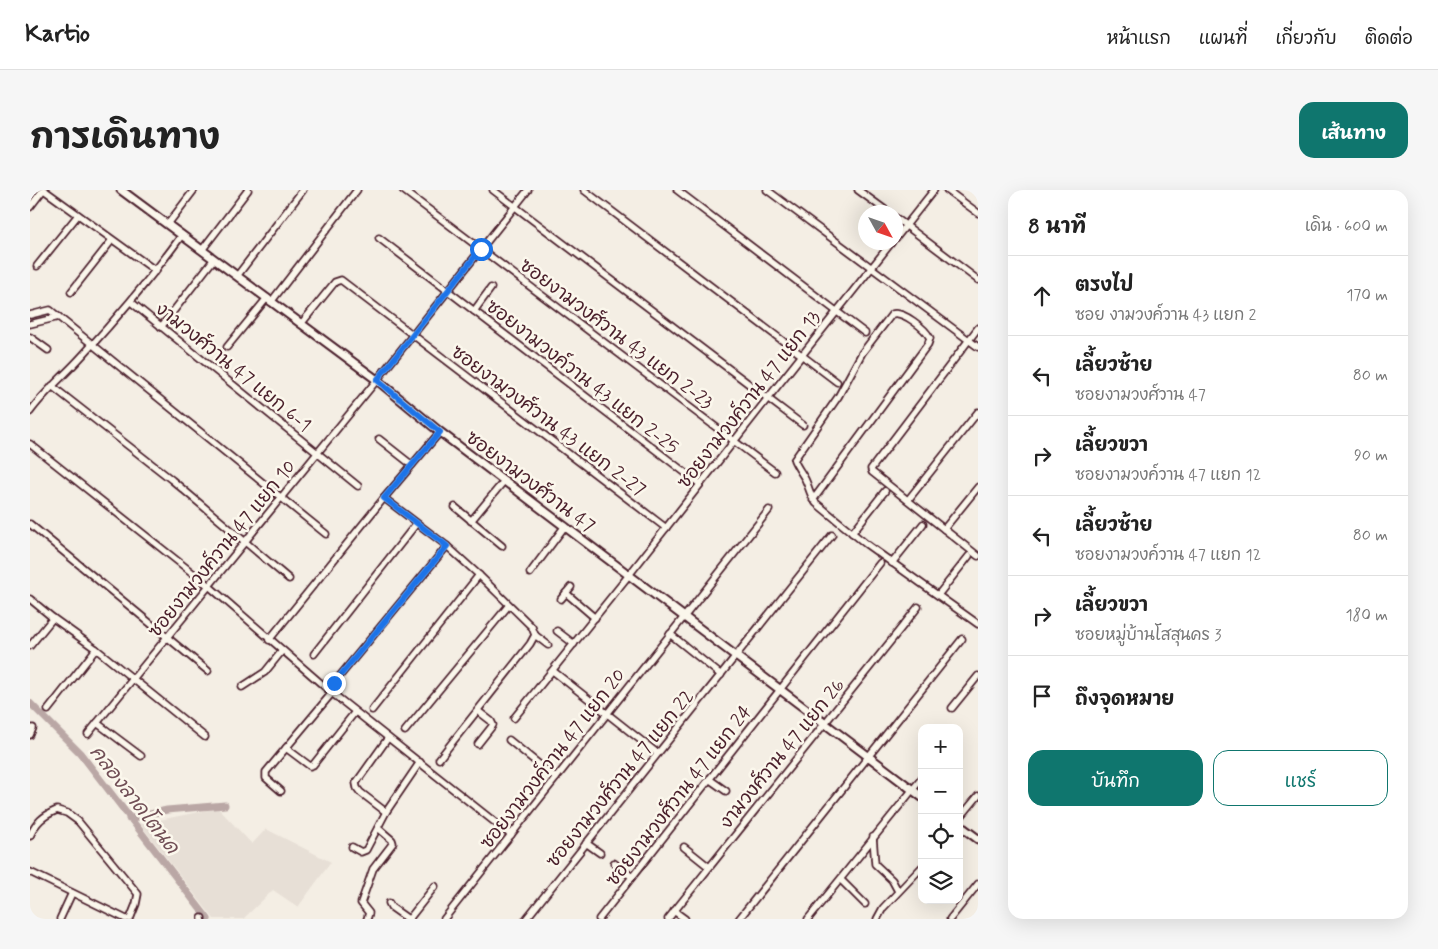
<!DOCTYPE html>
<html lang="th">
<head>
<meta charset="utf-8">
<style>
	:root { --surface:#fff; --page:#f6f6f6; --text:#222; --muted:#767676; --line:#e0e0e0; --accent:#0f766e }
	body { margin:0; font-family:Mynerve,"Playpen Sans Thai",sans-serif; background:var(--page); color:var(--text) }
	.controls { position:absolute; right:15px; bottom:15px; display:grid; overflow:hidden; border-radius:10px; box-shadow:0 5px 20px #0002 }
	.controls button { width:45px; height:45px; display:grid; place-items:center; padding:0; border:0; border-bottom:1px solid var(--line); background:var(--surface); color:var(--text); font:25px sans-serif }
	.compass { position:absolute; left:828px; top:15px; width:45px; height:45px; border-radius:50%; background:var(--surface); box-shadow:0 5px 20px #0002; rotate:130deg }
	.stop { position:absolute; width:15px; height:15px; margin:-11px; border:4px solid #1a73e8; border-radius:50%; background:#fff }
	.stop.end { background:#1a73e8; border-color:#fff; box-shadow:0 1px 5px #0008 }
	.list { margin:0; padding:0; list-style:none }
	h2 { display:flex; justify-content:space-between; align-items:center; height:65px; margin:0; padding:0 20px; font-size:21px }
	h2 small { font-size:16px; font-weight:400; color:var(--muted) }
	.list li { display:grid; grid-template-columns:32px 1fr auto; gap:15px; align-items:center; box-sizing:border-box; height:80px; padding:0 20px; border-top:1px solid var(--line) }
	.list b { display:block; font-size:19px; white-space:nowrap }
	.list p { margin:0; font-size:16px; white-space:nowrap; color:var(--muted) }
	.list em { font-size:16px; font-style:normal; color:var(--muted) }
	.actions { display:flex; gap:10px; padding:15px 20px }
	.actions a { flex:1; padding:11px 0; border:1px solid var(--accent); border-radius:15px; text-align:center; font-size:18px; color:var(--accent) }
	.actions .main { background:var(--accent); color:#fff }
	.icon { flex:none; width:28px; height:28px; fill:none; stroke:currentColor; stroke-width:2; stroke-linecap:round; stroke-linejoin:round }
	.map { position:relative; flex:none; width:948px; height:729px; overflow:hidden; border-radius:15px }
	header { display:flex; align-items:center; gap:30px; box-sizing:border-box; height:70px; padding:0 25px; background:var(--surface); border-bottom:1px solid var(--line) }
	header strong { font-size:24px }
	nav { display:flex; gap:28px; margin-inline-start:auto; font-size:18px }
	.intro { display:flex; align-items:center; justify-content:space-between; box-sizing:border-box; height:120px; padding:0 30px }
	h1 { margin:0; font-size:35px }
	.button { padding:12px 22px; border-radius:15px; background:var(--accent); color:#fff; font-size:18px; font-weight:700 }
	main { display:flex; gap:30px; padding:0 30px }
	aside { flex:1; background:var(--surface); border-radius:15px; box-shadow:0 5px 20px #0002 }
	.map>svg:first-child { display:block }
	.built { fill:#e7dfd6 }
	.lines { fill:none; stroke-linecap:round; stroke-linejoin:round }
	.canal { stroke:#baa7a5; stroke-width:7 }
	.minor-casing { stroke:#4a1f2b; stroke-width:9 }
	.tertiary-casing { stroke:#4a1f2b; stroke-width:11 }
	.minor { stroke:#fbf7ec; stroke-width:5.5 }
	.tertiary { stroke:#fbf7ec; stroke-width:7 }
	.route { stroke:#1a73e8; stroke-width:6 }
	.labels { text-anchor:middle; stroke-width:5; stroke-linejoin:round; paint-order:stroke }
	.street-label { font-size:19px; fill:#4a1f2b; stroke:#fbf7ec }
	.water-label { font-size:20px; font-style:italic; fill:#714f56; stroke:#fbf7ec }
</style>
</head>
<body>
<header>
<strong>Kartio</strong>
<nav><a>หน้าแรก</a><a>แผนที่</a><a>เกี่ยวกับ</a><a>ติดต่อ</a></nav>
</header>
<div class="intro"><h1>การเดินทาง</h1><a class="button">เส้นทาง</a></div>
<main>
<div class="map">
<svg width="948" height="729" viewBox="0 0 948 729">
	<rect width="100%" height="100%" fill="#f4eee4"/>
	<filter id="ink" filterUnits="userSpaceOnUse"><feTurbulence type="fractalNoise" baseFrequency=".02" numOctaves="2"/><feDisplacementMap in="SourceGraphic" scale="10" xChannelSelector="R" yChannelSelector="G"/><feConvolveMatrix kernelMatrix="1 2 1 2 8 2 1 2 1" color-interpolation-filters="sRGB"/></filter>
	<g filter="url(#ink)">
		<path class="built" d="M 188,618 L 222,654 L 236,639 L 301,672 L 268,717 L 243,700 L 213,729 L 184,729 L 110,634 Z"/>
		<g class="lines">
			<g class="canal">
				<path d="M 0,513 L 50,563 L 178,729"/>
				<path d="M 99,629 L 137,620 L 195,615"/>
			</g>
			<defs>
				<g id="minor">
					<path d="M 14,0 L 126,81"/>
					<path d="M 373,0 L 745,282"/>
					<path d="M 463,0 L 773,235"/>
					<path d="M 554,0 L 807,192"/>
					<path d="M 647,0 L 835,143"/>
					<path d="M 737,0 L 948,157"/>
					<path d="M 828,0 L 858,22"/>
					<path d="M 917,0 L 948,23"/>
					<path d="M 0,17 L 13,0"/>
					<path d="M 866,28 L 948,90"/>
					<path d="M 138,34 L 164,0"/>
					<path d="M 349,48 L 670,294"/>
					<path d="M 866,48 L 904,0"/>
					<path d="M 172,60 L 218,0"/>
					<path d="M 7,76 L 48,25"/>
					<path d="M 207,86 L 273,0"/>
					<path d="M 41,102 L 82,50"/>
					<path d="M 101,112 L 328,296"/>
					<path d="M 241,112 L 327,0"/>
					<path d="M 444,121 L 461,98"/>
					<path d="M 0,125 L 20,120 L 296,344"/>
					<path d="M 0,134 L 29,127"/>
					<path d="M 271,134 L 305,92 L 311,90 L 636,338"/>
					<path d="M 131,137 L 184,69"/>
					<path d="M 948,138 L 841,279 L 842,282 L 948,366"/>
					<path d="M 0,147 L 18,160"/>
					<path d="M 197,157 L 237,108"/>
					<path d="M 22,196 L 142,290 L 259,389"/>
					<path d="M 0,222 C 15,201 35,185 52,166 C 88,127 121,88 152,45"/>
					<path d="M 410,242 L 354,308 L 417,356 L 449,385 L 502,437 L 505,445"/>
					<path d="M 349,249 L 382,275"/>
					<path d="M 0,254 L 179,396 L 302,503 L 481,645"/>
					<path d="M 783,310 L 898,154 L 900,148 C 895,138 873,121 862,124 L 832,163 L 808,207 L 764,270 C 767,277 771,282 775,289 C 779,297 780,306 786,313 L 836,354 L 948,434"/>
					<path d="M 878,310 L 948,222"/>
					<path d="M 425,317 L 472,356"/>
					<path d="M 441,331 L 474,291"/>
					<path d="M 0,334 L 178,481"/>
					<path d="M 914,339 L 948,297"/>
					<path d="M 822,343 L 855,301"/>
					<path d="M 862,373 L 893,334"/>
					<path d="M 500,383 L 535,336"/>
					<path d="M 536,403 L 565,428"/>
					<path d="M 908,405 L 939,366"/>
					<path d="M 0,409 L 23,428 L 66,459 L 175,547"/>
					<path d="M 531,409 L 541,397"/>
					<path d="M 527,441 L 544,454"/>
					<path d="M 640,444 L 691,485"/>
					<path d="M 505,445 L 518,455"/>
					<path d="M 239,450 L 354,308"/>
					<path d="M 0,456 L 23,428"/>
					<path d="M 284,464 L 386,334"/>
					<path d="M 523,481 L 627,563"/>
					<path d="M 304,493 L 417,356"/>
					<path d="M 212,497 L 235,482 L 252,461"/>
					<path d="M 922,518 L 948,486"/>
					<path d="M 18,520 L 66,459"/>
					<path d="M 342,520 L 449,385"/>
					<path d="M 484,528 L 599,385 L 738,208 L 862,52"/>
					<path d="M 67,533 L 111,566"/>
					<path d="M 375,541 L 479,415"/>
					<path d="M 58,544 L 347,190 L 498,0"/>
					<path d="M 0,545 L 3,538"/>
					<path d="M 358,548 L 326,593 L 327,598 L 330,602 L 356,622 L 390,572"/>
					<path d="M 479,550 L 526,588"/>
					<path d="M 448,554 L 463,535 L 461,531 L 448,521"/>
					<path d="M 256,558 L 280,576 L 283,575 L 325,522"/>
					<path d="M 409,569 L 500,454 L 505,445"/>
					<path d="M 679,589 L 696,601"/>
					<path d="M 251,601 L 236,588 L 236,582 L 302,503"/>
					<path d="M 929,629 L 948,606"/>
					<path d="M 0,646 C 6,632 13,626 27,620 L 37,623 L 48,631 L 108,704 L 106,714 L 100,729"/>
					<path d="M 843,647 L 845,674 L 862,690 L 868,701"/>
					<path d="M 556,653 L 570,663"/>
					<path d="M 322,657 L 331,662 L 336,660 L 356,622"/>
					<path d="M 654,657 L 679,677"/>
					<path d="M 584,673 L 602,687"/>
					<path d="M 0,682 L 96,729"/>
					<path d="M 811,690 L 835,714"/>
					<path d="M 359,713 L 361,717 L 378,729"/>
					<path d="M 644,721 L 655,729"/>
					<path d="M 30,729 L 42,703"/>
					<path d="M 172,729 L 172,728"/>
					<path d="M 337,729 L 339,723 L 331,713 L 343,679 L 363,653 L 362,650 L 348,638"/>
					<path d="M 379,729 L 405,696"/>
					<path d="M 414,729 L 739,320"/>
					<path d="M 496,729 L 802,345"/>
					<path d="M 569,729 L 850,373"/>
					<path d="M 638,729 L 888,417"/>
					<path d="M 709,729 L 932,449"/>
					<path d="M 778,729 L 892,588"/>
					<path d="M 847,729 L 853,718 L 892,677"/>
					<path d="M 920,729 L 948,694"/>
				</g>
				<g id="tertiary">
					<path d="M 91,0 L 347,190 L 410,242 L 892,607"/>
					<path d="M 929,635 L 948,649"/>
				</g>
			</defs>
			<use href="#minor" class="minor-casing"/>
			<use href="#tertiary" class="tertiary-casing"/>
			<use href="#minor" class="minor"/>
			<use href="#tertiary" class="tertiary"/>
		</g>
	</g>
	<g class="lines" filter="url(#ink)">
		<path class="route" d="M 304,493 L 417,356 L 354,308 L 410,242 L 347,190 L 451,59"/>
	</g>
	<g class="labels">
		<g class="street-label">
			<text transform="translate(587 143) rotate(37)" y="7">ซอยงามวงศ์วาน 43 แยก 2-23</text>
			<text transform="translate(204 176) rotate(39)" y="7">งามวงศ์วาน 47 แยก 6-1</text>
			<text transform="translate(553 186) rotate(38)" y="7">ซอยงามวงค์วาน 43 แยก 2-25</text>
			<text transform="translate(718 209) rotate(-52)" y="7">ซอยงามวงค์วาน 47 แยก 13</text>
			<text transform="translate(519 230) rotate(37)" y="7">ซอยงามวงศ์วาน 43 แยก 2-27</text>
			<text transform="translate(501 291) rotate(37)" y="7">ซอยงามวงศ์วาน 47</text>
			<text transform="translate(191 358) rotate(-51)" y="7">ซอยงามวงค์วาน 47 แยก 10</text>
			<text transform="translate(751 563) rotate(-51)" y="7">งามวงศ์วาน 47 แยก 26</text>
			<text transform="translate(522 568) rotate(-52)" y="7">ซอยงามวงค์วาน 47 แยก 20</text>
			<text transform="translate(589 588) rotate(-51)" y="7">ซอยงามวงศ์วาน 47 แยก 22</text>
			<text transform="translate(648 605) rotate(-52)" y="7">ซอยงามวงศ์วาน 47 แยก 24</text>
		</g>
		<g class="water-label">
			<text transform="translate(105 609) rotate(52)" y="7">คลองลาดโตนด</text>
		</g>
	</g>
</svg>
<div class="controls">
<button>+</button>
<button>−</button>
<button><svg class="icon" aria-label="locate" viewBox="0 0 24 24"><circle cx="12" cy="12" r="6"/><path d="M12 2v4M12 18v4M2 12h4M18 12h4"/></svg></button>
<button><svg class="icon" aria-label="layers" viewBox="0 0 24 24"><path d="M12 4l9 5-9 5-9-5zM3 14l9 5 9-5"/></svg></button>
</div>
<svg class="compass" viewBox="-18 -18 36 36"><path d="M0-13l5 13h-10z" fill="#e53935"/><path d="M0 13l5-13h-10z" fill="#767676"/></svg>
<div class="stop" style="left:451px;top:59px"></div>
<div class="stop end" style="left:304px;top:493px"></div>
</div>
<aside>
<h2>8 นาที<small>เดิน · 600 m</small></h2>
<ul class="list">
<li><svg class="icon" aria-label="ahead" viewBox="0 0 24 24"><path d="M12 20V5M6 11l6-6 6 6"/></svg><div><b>ตรงไป</b><p>ซอย งามวงค์วาน 43 แยก 2</p></div><em>170 m</em></li>
<li><svg class="icon" aria-label="left" viewBox="0 0 24 24"><path d="M17 20v-9H6M10 6l-5 5 5 5"/></svg><div><b>เลี้ยวซ้าย</b><p>ซอยงามวงศ์วาน 47</p></div><em>80 m</em></li>
<li><svg class="icon" aria-label="right" viewBox="0 0 24 24"><path d="M7 20v-9h11M14 6l5 5-5 5"/></svg><div><b>เลี้ยวขวา</b><p>ซอยงามวงค์วาน 47 แยก 12</p></div><em>90 m</em></li>
<li><svg class="icon" aria-label="left" viewBox="0 0 24 24"><path d="M17 20v-9H6M10 6l-5 5 5 5"/></svg><div><b>เลี้ยวซ้าย</b><p>ซอยงามวงค์วาน 47 แยก 12</p></div><em>80 m</em></li>
<li><svg class="icon" aria-label="right" viewBox="0 0 24 24"><path d="M7 20v-9h11M14 6l5 5-5 5"/></svg><div><b>เลี้ยวขวา</b><p>ซอยหมู่บ้านโสสุนคร 3</p></div><em>180 m</em></li>
<li><svg class="icon" aria-label="arrive" viewBox="0 0 24 24"><path d="M6 21V4h12l-3 4 3 4H6"/></svg><div><b>ถึงจุดหมาย</b></div></li>
</ul>
<div class="actions"><a class="main">บันทึก</a><a>แชร์</a></div>
</aside>
</main>
</body>
</html>
